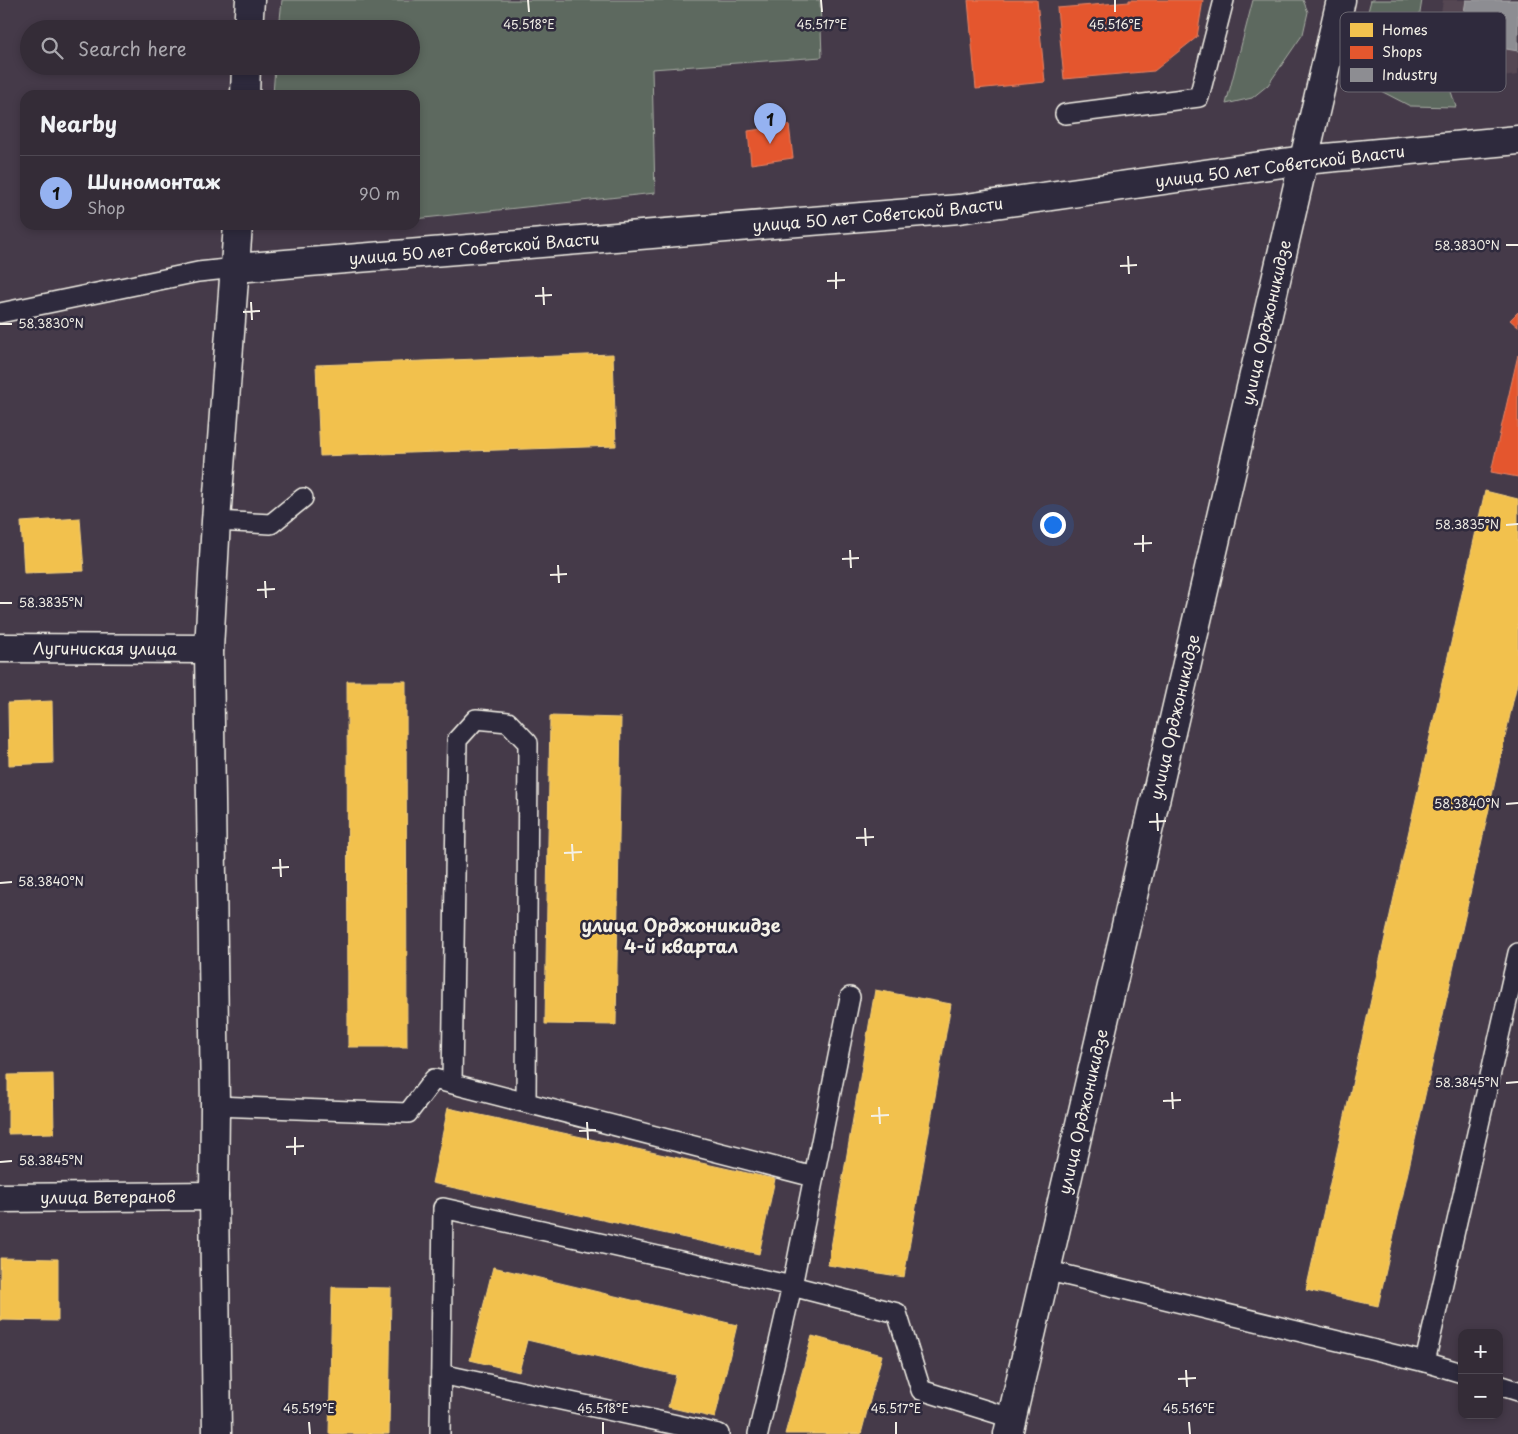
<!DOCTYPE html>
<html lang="en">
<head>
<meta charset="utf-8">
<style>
	:root { --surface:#342c37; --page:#3c343f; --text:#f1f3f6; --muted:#a9a7ad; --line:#4e4852; --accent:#95b2f1 }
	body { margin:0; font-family:"Playpen Sans",sans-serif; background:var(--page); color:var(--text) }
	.controls { position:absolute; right:15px; bottom:15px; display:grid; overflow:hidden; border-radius:10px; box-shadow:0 2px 8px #0003 }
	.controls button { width:45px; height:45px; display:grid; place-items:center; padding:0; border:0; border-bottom:1px solid var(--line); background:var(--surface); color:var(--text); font:25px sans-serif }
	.you { position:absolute; left:1052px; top:524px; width:18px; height:18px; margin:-12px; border:4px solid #fff; border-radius:50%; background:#1a73e8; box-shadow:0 0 0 8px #1a73e833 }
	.badge { display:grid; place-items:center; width:32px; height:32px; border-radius:50%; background:var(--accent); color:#111; font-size:16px; font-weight:700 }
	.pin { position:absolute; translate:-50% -41px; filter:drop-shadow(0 1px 2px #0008) }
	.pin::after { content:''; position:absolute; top:26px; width:18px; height:15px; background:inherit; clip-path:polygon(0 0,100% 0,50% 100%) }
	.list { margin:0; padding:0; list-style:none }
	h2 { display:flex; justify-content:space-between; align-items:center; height:65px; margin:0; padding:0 20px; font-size:21px }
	h2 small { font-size:16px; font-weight:400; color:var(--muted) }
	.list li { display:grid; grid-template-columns:32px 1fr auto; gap:15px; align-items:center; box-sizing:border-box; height:75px; padding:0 20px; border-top:1px solid var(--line) }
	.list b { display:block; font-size:19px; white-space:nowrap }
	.list p { margin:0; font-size:16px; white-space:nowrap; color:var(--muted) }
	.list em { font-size:16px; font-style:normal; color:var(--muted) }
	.icon { flex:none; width:28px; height:28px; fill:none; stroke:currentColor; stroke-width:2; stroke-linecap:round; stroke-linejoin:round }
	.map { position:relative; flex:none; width:1518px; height:1434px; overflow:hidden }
	.search { position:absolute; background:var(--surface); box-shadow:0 2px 8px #0003; left:20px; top:20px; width:400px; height:55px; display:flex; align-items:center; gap:12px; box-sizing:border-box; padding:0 18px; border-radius:28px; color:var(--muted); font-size:19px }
	.panel { position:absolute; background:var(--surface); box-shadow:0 2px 8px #0003; left:20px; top:90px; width:400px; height:140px; border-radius:15px }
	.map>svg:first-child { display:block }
	.built { fill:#544652 }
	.green { fill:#5d695f; stroke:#a8ada4 }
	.homes { fill:#f2c14e; stroke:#f3cf7c }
	.shops { fill:#e4572e; stroke:#e98566 }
	.industry { fill:#8d8d92; stroke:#acabac }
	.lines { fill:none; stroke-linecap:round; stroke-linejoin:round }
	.lane-casing { stroke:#f4f1e8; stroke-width:22 }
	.street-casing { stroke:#f4f1e8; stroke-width:31 }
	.secondary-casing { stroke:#f4f1e8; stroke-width:31 }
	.lane { stroke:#2f2a3d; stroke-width:19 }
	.street { stroke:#2f2a3d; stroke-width:28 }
	.secondary { stroke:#2f2a3d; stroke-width:28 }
	.ticks { fill:none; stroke:#f4f1e8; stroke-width:2 }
	.labels { text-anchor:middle; stroke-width:5; stroke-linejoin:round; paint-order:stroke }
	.street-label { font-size:16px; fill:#f4f1e8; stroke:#2f2a3d }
	.neighbourhood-label { font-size:18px; font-weight:bold; fill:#f4f1e8; stroke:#2f2a3d }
	.key { fill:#2f2a3d; stroke:#6a6670; stroke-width:1 }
	.key-label { font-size:14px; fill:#f4f1e8 }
	.ticks-label { font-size:12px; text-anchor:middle; fill:#f4f1e8; stroke:#2f2a3d; stroke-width:5; stroke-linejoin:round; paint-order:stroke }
</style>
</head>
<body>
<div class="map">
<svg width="1518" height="1434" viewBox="0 0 1518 1434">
	<rect width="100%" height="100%" fill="#453a49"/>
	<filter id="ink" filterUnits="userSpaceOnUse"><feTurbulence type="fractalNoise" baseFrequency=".02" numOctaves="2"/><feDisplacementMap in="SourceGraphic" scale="10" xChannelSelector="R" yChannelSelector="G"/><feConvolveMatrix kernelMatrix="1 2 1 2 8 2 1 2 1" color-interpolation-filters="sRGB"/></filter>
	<g filter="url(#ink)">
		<path class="built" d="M 1443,0 L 1518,0 L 1518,75 L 1471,81 L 1438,32 Z"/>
		<g class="green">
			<path d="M 282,0 L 820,0 L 822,57 L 652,69 L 655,193 L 415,219 L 415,95 L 273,95 L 275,66 L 411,66 L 411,29 L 279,29 Z"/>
			<path d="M 1253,0 L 1303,0 L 1308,12 L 1303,34 L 1268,85 L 1252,98 L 1226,104 Z"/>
			<path d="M 1371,0 L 1422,0 L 1419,19 L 1426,45 L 1445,73 L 1456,107 L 1410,106 L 1381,91 L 1363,63 L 1365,23 Z"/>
		</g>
		<g class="homes">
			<path d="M 613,354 L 616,446 L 320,456 L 316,365 Z"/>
			<path d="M 1485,491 L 1518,499 L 1518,679 L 1378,1306 L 1306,1290 Z"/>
			<path d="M 80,518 L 84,571 L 24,573 L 21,522 Z"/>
			<path d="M 347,681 L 406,681 L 407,1047 L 348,1047 Z"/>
			<path d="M 52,701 L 53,763 L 9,765 L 8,703 Z"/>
			<path d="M 550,716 L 621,718 L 616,1025 L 545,1024 Z"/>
			<path d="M 875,990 L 951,1004 L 904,1277 L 828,1265 Z"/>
			<path d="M 53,1074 L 54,1133 L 8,1134 L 8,1075 Z"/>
			<path d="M 448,1108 L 775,1179 L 759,1254 L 432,1183 Z"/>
			<path d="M 0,1258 L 58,1259 L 58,1321 L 0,1320 Z"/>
			<path d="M 493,1267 L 737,1325 L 715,1418 L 668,1407 L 676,1375 L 527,1340 L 519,1372 L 470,1360 Z"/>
			<path d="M 332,1287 L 391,1288 L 389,1434 L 329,1434 Z"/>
			<path d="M 812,1336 L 882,1355 L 861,1434 L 785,1434 Z"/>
		</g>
		<g class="shops">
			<path d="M 968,0 L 1037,0 L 1045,82 L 976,89 Z"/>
			<path d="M 1129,0 L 1203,0 L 1197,37 L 1154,71 L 1064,79 L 1057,8 L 1129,2 Z"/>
			<path d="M 789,125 L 793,158 L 751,164 L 748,131 Z"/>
			<path d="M 1518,312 L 1518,327 L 1510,320 Z"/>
			<path d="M 1518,355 L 1518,477 L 1491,472 Z"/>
		</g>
		<path class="industry" d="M 1466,0 L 1518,0 L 1518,51 L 1459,41 Z"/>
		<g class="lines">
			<defs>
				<g id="lane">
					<path d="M 1065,114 L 1199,97 L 1224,0"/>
					<path d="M 0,313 L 198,272 L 236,268"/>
					<path d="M 216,521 L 271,524 L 303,498"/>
					<path d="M 452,1083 L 457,740 L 476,719 L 508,722 L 528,743 L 526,1102"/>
					<path d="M 215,1106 L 408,1113 L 434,1079 L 814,1177"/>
					<path d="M 1045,1270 L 1425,1362 L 1462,1373"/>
					<path d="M 1425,1362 L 1518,953"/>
					<path d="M 441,1374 L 719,1434"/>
					<path d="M 1499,1385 L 1518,1391"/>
					<path d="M 440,1434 L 443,1208 L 792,1286 L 850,997"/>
					<path d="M 758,1434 L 792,1286 L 897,1313 L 921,1390 L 1011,1418"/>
				</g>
				<g id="street">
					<path d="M 248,29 L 250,0"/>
					<path d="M 245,95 L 246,66"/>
					<path id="s1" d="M 236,268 L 959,209 L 1304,160"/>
					<path id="s2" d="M 0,648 L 209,649"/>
					<path id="s3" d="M 0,1198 L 214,1196"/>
					<path d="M 217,1434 L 214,1196 L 215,1106 L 209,649 L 216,521 L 238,225"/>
				</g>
				<g id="secondary">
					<path d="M 1304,160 L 1518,140"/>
					<path id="s4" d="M 1008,1434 L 1341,0"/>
				</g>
			</defs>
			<use href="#lane" class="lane-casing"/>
			<use href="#street" class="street-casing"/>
			<use href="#secondary" class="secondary-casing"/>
			<use href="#lane" class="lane"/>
			<use href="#street" class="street"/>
			<use href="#secondary" class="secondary"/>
		</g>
	</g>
	<path class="ticks" d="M 528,0 L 529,12M 821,0 L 822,12M 1115,0 L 1115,12M 1506,245 L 1518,245M 1128,256 L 1129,274M 1120,266 L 1137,265M 836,272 L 836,289M 827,281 L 845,280M 543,287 L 544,305M 535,296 L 552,295M 251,302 L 252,320M 243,312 L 260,311M 0,324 L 12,324M 1506,525 L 1518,524M 1143,535 L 1143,552M 1134,544 L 1152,543M 850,550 L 851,568M 842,559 L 859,558M 558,565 L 559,583M 550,575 L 567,574M 265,581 L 266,598M 257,590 L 275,589M 0,603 L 12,603M 1506,804 L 1518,803M 1157,813 L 1158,831M 1149,822 L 1166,821M 865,828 L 866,846M 856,838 L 874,837M 572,844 L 573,861M 564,853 L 582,852M 280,859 L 281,877M 272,868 L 289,867M 0,883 L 12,882M 1506,1083 L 1518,1082M 1172,1092 L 1173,1109M 1163,1101 L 1181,1100M 879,1107 L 880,1124M 871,1116 L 889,1115M 587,1122 L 588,1140M 579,1131 L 596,1130M 295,1137 L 295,1155M 286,1147 L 304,1146M 0,1162 L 12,1161M 1186,1370 L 1187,1387M 1178,1379 L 1196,1378M 309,1422 L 310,1434M 603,1422 L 603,1434M 896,1422 L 896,1434M 1189,1422 L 1190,1434"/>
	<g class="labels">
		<g class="street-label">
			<text transform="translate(1280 166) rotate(-7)" y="6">улица 50 лет Советской Власти</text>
			<text dy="6" stroke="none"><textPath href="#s1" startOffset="644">улица 50 лет Советской Власти</textPath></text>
			<text dy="6" stroke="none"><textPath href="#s1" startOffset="239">улица 50 лет Советской Власти</textPath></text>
			<text dy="6" stroke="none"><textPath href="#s4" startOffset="1141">улица Орджоникидзе</textPath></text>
			<text dy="6" stroke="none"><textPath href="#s2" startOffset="105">Лугиниская улица</textPath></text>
			<text dy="6" stroke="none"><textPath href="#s4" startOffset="736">улица Орджоникидзе</textPath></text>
			<text dy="6" stroke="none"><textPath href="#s4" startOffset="331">улица Орджоникидзе</textPath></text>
			<text dy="6" stroke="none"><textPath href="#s3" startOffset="108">улица Ветеранов</textPath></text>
		</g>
		<g class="neighbourhood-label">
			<text x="681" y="932">улица Орджоникидзе<tspan x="681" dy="21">4-й квартал</tspan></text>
		</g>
	</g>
	<rect x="1340" y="12" width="166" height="80" rx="8" class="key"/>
	<rect x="1350" y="23" width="23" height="14" fill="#f2c14e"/>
	<rect x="1350" y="46" width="23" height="13" fill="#e4572e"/>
	<rect x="1350" y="68" width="23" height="14" fill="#8d8d92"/>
	<g class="key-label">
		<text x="1382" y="35">Homes</text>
		<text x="1382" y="57">Shops</text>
		<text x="1382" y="80">Industry</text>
	</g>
	<g class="ticks-label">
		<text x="529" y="29">45.518°E</text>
		<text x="822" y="29">45.517°E</text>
		<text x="1115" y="29">45.516°E</text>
		<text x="1467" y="250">58.3830°N</text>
		<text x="51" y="328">58.3830°N</text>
		<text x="1467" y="529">58.3835°N</text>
		<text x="51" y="607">58.3835°N</text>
		<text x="1467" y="808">58.3840°N</text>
		<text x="51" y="886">58.3840°N</text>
		<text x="1467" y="1087">58.3845°N</text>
		<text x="51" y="1165">58.3845°N</text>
		<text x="309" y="1413">45.519°E</text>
		<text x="603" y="1413">45.518°E</text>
		<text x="896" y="1413">45.517°E</text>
		<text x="1189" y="1413">45.516°E</text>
	</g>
</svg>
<div class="controls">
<button>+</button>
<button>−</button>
</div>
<div class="you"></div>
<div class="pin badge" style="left:770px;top:144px">1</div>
<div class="search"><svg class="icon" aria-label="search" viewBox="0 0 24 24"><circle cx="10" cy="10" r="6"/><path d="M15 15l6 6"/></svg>Search here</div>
<section class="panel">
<h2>Nearby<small></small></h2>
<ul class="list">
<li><span class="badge">1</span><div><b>Шиномонтаж</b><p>Shop</p></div><em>90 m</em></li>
</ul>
</section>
</div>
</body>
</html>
